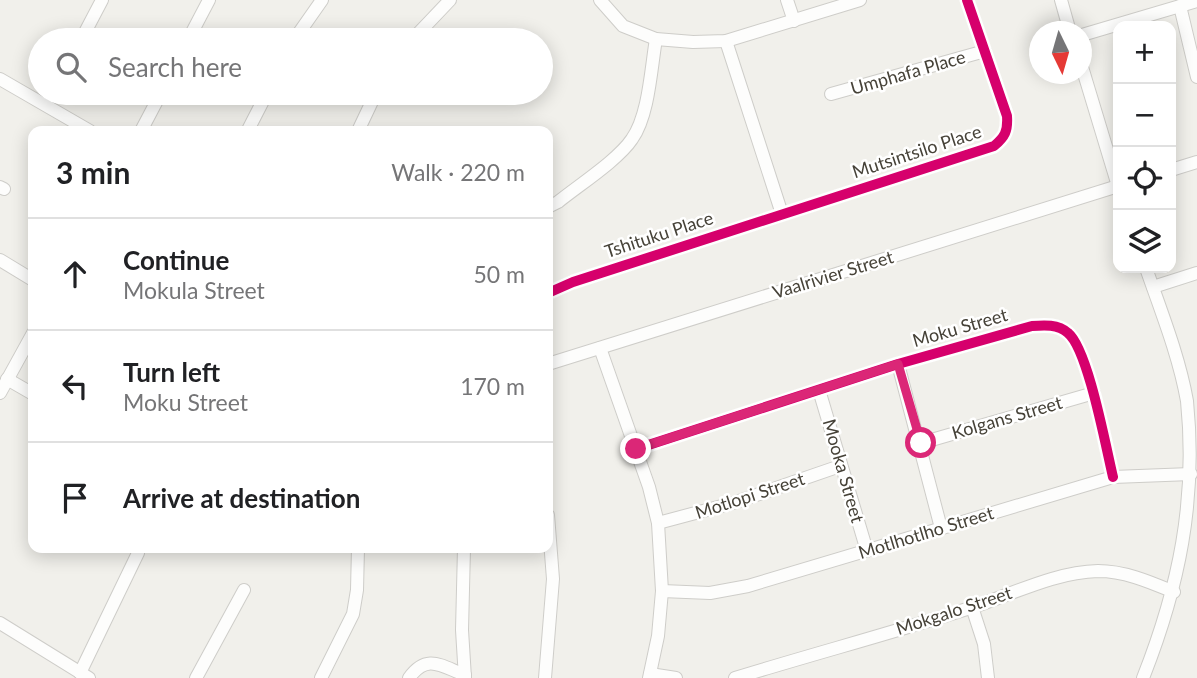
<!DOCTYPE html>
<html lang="en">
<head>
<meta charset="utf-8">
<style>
	:root { --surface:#fff; --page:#f6f6f6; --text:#202124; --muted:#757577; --line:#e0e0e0 }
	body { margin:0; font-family:Lato,sans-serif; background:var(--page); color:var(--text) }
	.controls { position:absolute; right:21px; top:21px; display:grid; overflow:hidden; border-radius:14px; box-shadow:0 4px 18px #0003 }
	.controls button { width:63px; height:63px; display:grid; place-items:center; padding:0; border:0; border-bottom:2px solid var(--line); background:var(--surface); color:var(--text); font:35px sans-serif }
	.compass { position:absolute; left:1029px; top:21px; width:63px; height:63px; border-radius:50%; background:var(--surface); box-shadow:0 4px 18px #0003; rotate:175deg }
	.stop { position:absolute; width:21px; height:21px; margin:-16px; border:5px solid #db2777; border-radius:50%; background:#fff }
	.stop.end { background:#db2777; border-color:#fff; box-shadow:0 2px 7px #0008 }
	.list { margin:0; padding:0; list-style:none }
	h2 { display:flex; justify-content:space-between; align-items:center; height:91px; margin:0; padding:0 28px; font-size:30px }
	h2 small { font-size:23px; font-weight:400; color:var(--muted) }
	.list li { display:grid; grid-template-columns:46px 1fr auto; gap:21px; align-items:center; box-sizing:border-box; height:112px; padding:0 28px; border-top:2px solid var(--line) }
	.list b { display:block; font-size:26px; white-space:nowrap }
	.list p { margin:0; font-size:23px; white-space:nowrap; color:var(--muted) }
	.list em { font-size:23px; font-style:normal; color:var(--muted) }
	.icon { flex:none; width:38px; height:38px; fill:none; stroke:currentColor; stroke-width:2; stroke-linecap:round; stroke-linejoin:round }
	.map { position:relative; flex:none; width:1197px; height:678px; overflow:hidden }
	.search { position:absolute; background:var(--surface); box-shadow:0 4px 18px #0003; left:28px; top:28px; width:525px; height:77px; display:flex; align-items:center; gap:18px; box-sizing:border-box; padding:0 24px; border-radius:38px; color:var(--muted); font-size:26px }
	.panel { position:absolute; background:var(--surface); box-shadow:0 4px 18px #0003; left:28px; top:126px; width:525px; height:427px; border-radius:14px }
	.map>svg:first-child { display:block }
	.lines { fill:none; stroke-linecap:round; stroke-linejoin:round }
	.minor-casing { stroke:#cecdc9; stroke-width:14 }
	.minor { stroke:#fdfdfc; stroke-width:12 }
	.cycleway-casing { stroke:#fff; stroke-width:15 }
	.cycleway { stroke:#d6006c; stroke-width:10 }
	.route { stroke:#db2777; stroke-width:9 }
	.labels { text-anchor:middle; stroke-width:5; stroke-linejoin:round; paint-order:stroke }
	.street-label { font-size:18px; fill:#464238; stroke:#fff }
</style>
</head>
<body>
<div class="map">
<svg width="1197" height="678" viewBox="0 0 1197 678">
	<rect width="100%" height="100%" fill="#f1f0eb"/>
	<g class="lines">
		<defs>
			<g id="minor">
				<path d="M 600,0 L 623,26 L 656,39 L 693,42 L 726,41 L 860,0"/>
				<path d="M 787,0 L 794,21"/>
				<path d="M 1061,0 L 1070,32"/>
				<path d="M 1180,6 L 1197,77"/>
				<path d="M 1082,35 L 1197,1"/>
				<path d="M 81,40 L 102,0"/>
				<path d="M 188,40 L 209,0"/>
				<path d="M 294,40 L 322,0"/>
				<path d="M 412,40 L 450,0"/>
				<path d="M 726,41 L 782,214"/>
				<path d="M 1082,67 L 1118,186"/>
				<path d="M 0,79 L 90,131"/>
				<path d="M 831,94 L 985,51"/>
				<path d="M 248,130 L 267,93"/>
				<path d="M 141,131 L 161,93"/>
				<path d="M 358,131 L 376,93"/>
				<path d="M 1171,170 L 1197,162"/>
				<path d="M 0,187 L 4,189"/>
				<path d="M 548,207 L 558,202 C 579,185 618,160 632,139 C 649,115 651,68 656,39"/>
				<path d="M 0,260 L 33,280"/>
				<path d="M 1153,287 L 1197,273"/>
				<path d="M 548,293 L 573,282 L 994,146 C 1005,137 1008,131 1007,116 L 967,0"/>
				<path d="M 600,348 L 649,487 L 658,523 L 662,591 L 658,636 L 649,678"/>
				<path d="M 548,364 L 1118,186"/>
				<path d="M 898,364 L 941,528"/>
				<path d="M 7,379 L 33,394"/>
				<path d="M 819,390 L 867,551"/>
				<path d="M 0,393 L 33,333"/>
				<path d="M 921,443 L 1094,393"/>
				<path d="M 636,449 L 898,364 L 1032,326 C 1044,325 1058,324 1068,333 C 1088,349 1106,448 1113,477"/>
				<path d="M 658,523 L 733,503 L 840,466"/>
				<path d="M 464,548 L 462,630 L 465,678"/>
				<path d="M 662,591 L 710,593 L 748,586 L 1113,477 L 1191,474"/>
				<path d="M 972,607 L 984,644 L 988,678"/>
				<path d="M 0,623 L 89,678"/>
				<path d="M 80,673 L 138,553"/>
				<path d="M 650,674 L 676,678"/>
				<path d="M 196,678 L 244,590"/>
				<path d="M 321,678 L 353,614 L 357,590 L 358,548"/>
				<path d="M 409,678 C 427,653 441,666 465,675"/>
				<path d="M 545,678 L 553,579 L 548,515"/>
				<path d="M 735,678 C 813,654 892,633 970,608 C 1011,595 1054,572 1098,571 C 1125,571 1150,582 1174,592"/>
				<path d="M 1143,678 C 1179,587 1197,500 1187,401 C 1179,356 1161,311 1146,268"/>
			</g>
		</defs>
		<use href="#minor" class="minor-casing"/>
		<use href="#minor" class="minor"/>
		<defs>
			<g id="cycleway">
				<path d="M 548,293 L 573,282 L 994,146 C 1005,137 1008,131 1007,116 L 967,0"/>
				<path d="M 636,449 L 898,364 L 1032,326 C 1044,325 1058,324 1068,333 C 1088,349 1106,448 1113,477"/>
			</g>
		</defs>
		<use href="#cycleway" class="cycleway-casing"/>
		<use href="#cycleway" class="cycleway"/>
	</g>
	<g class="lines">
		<path class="route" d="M 636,449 L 898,364 L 921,443"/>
	</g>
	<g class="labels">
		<g class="street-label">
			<text transform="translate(908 73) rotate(-16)" y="6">Umphafa Place</text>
			<text transform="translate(917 152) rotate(-18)" y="6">Mutsintsilo Place</text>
			<text transform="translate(659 235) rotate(-18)" y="6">Tshituku Place</text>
			<text transform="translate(833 275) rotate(-17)" y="6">Vaalrivier Street</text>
			<text transform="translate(960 328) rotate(-16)" y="6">Moku Street</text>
			<text transform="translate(1007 418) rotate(-16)" y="6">Kolgans Street</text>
			<text transform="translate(843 471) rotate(74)" y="6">Mooka Street</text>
			<text transform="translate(750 496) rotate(-18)" y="6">Motlopi Street</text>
			<text transform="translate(926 533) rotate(-17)" y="6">Motlhotlho Street</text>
			<text transform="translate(954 611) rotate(-18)" y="6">Mokgalo Street</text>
		</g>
	</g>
</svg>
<div class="controls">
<button>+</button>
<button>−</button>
<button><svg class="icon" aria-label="locate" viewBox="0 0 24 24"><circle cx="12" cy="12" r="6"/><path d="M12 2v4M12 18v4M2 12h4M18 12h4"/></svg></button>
<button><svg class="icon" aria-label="layers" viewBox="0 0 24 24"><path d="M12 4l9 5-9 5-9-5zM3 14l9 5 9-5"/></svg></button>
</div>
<svg class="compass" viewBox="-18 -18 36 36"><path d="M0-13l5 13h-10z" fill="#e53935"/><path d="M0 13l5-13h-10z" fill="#757577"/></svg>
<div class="stop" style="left:921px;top:443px"></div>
<div class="stop end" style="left:636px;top:449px"></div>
<div class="search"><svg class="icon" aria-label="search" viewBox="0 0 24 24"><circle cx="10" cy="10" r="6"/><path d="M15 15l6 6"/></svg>Search here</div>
<section class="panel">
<h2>3 min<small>Walk · 220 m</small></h2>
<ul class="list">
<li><svg class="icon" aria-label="ahead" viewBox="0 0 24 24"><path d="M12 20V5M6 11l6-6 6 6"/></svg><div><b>Continue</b><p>Mokula Street</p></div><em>50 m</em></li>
<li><svg class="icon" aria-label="left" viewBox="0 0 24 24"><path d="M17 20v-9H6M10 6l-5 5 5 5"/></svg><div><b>Turn left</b><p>Moku Street</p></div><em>170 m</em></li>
<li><svg class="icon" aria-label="arrive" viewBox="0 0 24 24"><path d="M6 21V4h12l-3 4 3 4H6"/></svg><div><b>Arrive at destination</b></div></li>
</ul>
</section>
</div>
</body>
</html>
